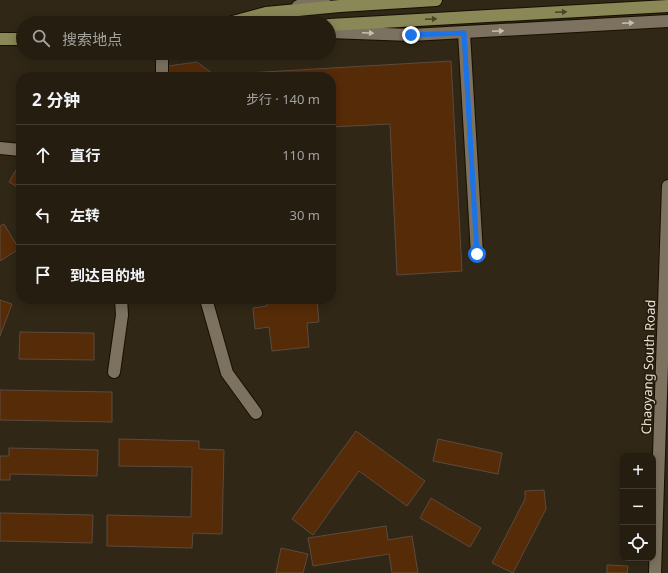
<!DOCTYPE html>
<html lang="zh">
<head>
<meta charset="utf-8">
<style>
	:root { --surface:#241d10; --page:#2c2619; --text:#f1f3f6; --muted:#a3a29f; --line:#413b30 }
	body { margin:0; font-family:"Noto Sans","Noto Sans SC",sans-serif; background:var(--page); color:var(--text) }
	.controls { position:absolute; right:12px; bottom:12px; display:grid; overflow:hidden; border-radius:8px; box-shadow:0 2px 10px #0003 }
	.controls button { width:36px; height:36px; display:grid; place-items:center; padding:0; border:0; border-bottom:1px solid var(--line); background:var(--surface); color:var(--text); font:20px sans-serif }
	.stop { position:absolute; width:12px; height:12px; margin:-9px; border:3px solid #1a73e8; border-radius:50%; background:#fff }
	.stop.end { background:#1a73e8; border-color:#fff; box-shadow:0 1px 4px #0008 }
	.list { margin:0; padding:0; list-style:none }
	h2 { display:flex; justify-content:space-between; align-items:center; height:52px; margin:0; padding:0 16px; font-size:17px }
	h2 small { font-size:13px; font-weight:400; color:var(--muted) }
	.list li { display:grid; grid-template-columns:26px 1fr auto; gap:12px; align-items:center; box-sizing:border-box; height:60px; padding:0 16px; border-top:1px solid var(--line) }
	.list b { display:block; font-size:15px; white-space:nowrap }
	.list em { font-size:13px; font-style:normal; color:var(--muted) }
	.icon { flex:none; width:22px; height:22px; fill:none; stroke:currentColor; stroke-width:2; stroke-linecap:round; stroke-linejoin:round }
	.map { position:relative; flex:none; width:668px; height:573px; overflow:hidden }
	.search { position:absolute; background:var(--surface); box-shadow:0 2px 10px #0003; left:16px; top:16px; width:320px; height:44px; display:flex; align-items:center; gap:10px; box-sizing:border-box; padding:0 14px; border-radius:22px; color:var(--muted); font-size:15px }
	.panel { position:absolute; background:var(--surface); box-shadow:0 2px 10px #0003; left:16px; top:72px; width:320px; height:232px; border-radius:16px }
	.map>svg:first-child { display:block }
	.building { fill:#562b08; stroke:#5c4a3e }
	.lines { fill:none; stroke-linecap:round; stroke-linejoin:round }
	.street-casing { stroke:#181002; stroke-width:14 }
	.secondary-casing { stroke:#181002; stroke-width:14 }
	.primary-casing { stroke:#181002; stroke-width:14 }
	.street { stroke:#7d725f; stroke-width:12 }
	.secondary { stroke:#7d725f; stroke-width:12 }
	.primary { stroke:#8a8857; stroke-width:12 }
	.oneway { fill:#4a4327 }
	.oneway2 { fill:#c7c0b2 }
	.route { stroke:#1a73e8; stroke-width:5 }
	.labels { text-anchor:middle; stroke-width:3.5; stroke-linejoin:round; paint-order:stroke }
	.street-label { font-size:13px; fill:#e7e1d6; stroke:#271e0d }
</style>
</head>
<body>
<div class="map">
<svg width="668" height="573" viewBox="0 0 668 573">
	<rect width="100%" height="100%" fill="#302716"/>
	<g class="building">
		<path d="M 451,61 L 462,271 L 397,275 L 390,124 L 331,127 L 331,77 L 247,77 L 247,73 Z"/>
		<path d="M 197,62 L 217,77 L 170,77 L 168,66 Z"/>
		<path d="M 20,163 L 21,164 L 21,189 L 9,182 Z"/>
		<path d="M 4,224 L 19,249 L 0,261 L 0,226 Z"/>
		<path d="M 267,299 L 304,299 L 305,302 L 317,300 L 319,322 L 307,323 L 309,347 L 272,351 L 269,327 L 255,329 L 253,308 L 267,306 Z"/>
		<path d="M 0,300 L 12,304 L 0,336 Z"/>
		<path d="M 20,332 L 94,333 L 94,360 L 19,359 Z"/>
		<path d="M 0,390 L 112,392 L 112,422 L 0,420 Z"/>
		<path d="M 356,431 L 425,481 L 407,506 L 359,471 L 313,535 L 292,519 Z"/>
		<path d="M 119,439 L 199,441 L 199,449 L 224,450 L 222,534 L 193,533 L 192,548 L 107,546 L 107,515 L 191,517 L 192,467 L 119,466 Z"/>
		<path d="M 438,439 L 502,453 L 498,474 L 433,461 Z"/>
		<path d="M 9,448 L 98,450 L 97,476 L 10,474 L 10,480 L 0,480 L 0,456 L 9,456 Z"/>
		<path d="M 544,490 L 546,509 L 513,573 L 492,563 L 525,499 L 525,491 Z"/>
		<path d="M 431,498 L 481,528 L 470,547 L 420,518 Z"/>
		<path d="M 0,513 L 93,515 L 92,543 L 0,541 Z"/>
		<path d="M 386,526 L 388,540 L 412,536 L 418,573 L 392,573 L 389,554 L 313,566 L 308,538 Z"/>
		<path d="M 281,548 L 308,554 L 303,573 L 276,573 Z"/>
		<path d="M 607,565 L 628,566 L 627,573 L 607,573 Z"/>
	</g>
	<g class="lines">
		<defs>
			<g id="street">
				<path d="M 464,33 L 477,254"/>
				<path d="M 162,77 L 162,53"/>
				<path d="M 0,148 L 21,150"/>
				<path d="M 206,299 L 227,373 L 256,413"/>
				<path d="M 114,372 L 122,315 L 121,299"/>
			</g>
			<g id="secondary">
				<path d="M 298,6 L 324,0"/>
				<path d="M 329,32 L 411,35 L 668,21"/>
				<path d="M 655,573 L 668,186"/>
			</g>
			<g id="primary">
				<path d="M 229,23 L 266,13 L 340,6 L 436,0"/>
				<path d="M 329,25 L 668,6"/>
				<path d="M 0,39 L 23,39"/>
			</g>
		</defs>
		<use href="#street" class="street-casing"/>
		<use href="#secondary" class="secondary-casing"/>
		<use href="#primary" class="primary-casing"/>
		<use href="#street" class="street"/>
		<use href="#secondary" class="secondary"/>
		<use href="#primary" class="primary"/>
	</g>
	<defs><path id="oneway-solid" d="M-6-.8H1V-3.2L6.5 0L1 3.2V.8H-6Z"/></defs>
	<g class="oneway">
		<use href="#oneway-solid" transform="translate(561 12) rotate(-3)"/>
		<use href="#oneway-solid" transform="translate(431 19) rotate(-3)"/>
	</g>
	<g class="oneway2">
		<use href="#oneway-solid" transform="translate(628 23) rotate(-3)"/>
		<use href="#oneway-solid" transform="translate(498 31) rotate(-3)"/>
		<use href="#oneway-solid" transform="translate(368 33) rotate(2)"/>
	</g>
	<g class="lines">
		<path class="route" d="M 411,35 L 464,33 L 477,254"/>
	</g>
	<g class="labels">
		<g class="street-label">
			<text transform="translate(648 367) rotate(-88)" y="5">Chaoyang South Road</text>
		</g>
	</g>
</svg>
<div class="controls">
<button>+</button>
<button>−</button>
<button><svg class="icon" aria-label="locate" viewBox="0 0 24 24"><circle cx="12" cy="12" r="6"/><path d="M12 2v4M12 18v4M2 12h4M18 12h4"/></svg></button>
</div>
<div class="stop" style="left:477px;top:254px"></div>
<div class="stop end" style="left:411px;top:35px"></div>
<div class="search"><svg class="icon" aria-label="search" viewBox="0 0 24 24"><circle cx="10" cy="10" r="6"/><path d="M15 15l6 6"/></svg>搜索地点</div>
<section class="panel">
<h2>2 分钟<small>步行 · 140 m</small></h2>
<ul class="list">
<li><svg class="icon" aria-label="ahead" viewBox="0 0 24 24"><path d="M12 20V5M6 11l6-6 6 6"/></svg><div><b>直行</b></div><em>110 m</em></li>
<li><svg class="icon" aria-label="left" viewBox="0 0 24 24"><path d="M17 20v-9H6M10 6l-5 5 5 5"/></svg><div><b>左转</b></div><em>30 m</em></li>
<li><svg class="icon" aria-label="arrive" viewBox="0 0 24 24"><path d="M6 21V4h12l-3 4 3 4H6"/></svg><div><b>到达目的地</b></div></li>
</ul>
</section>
</div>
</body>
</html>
